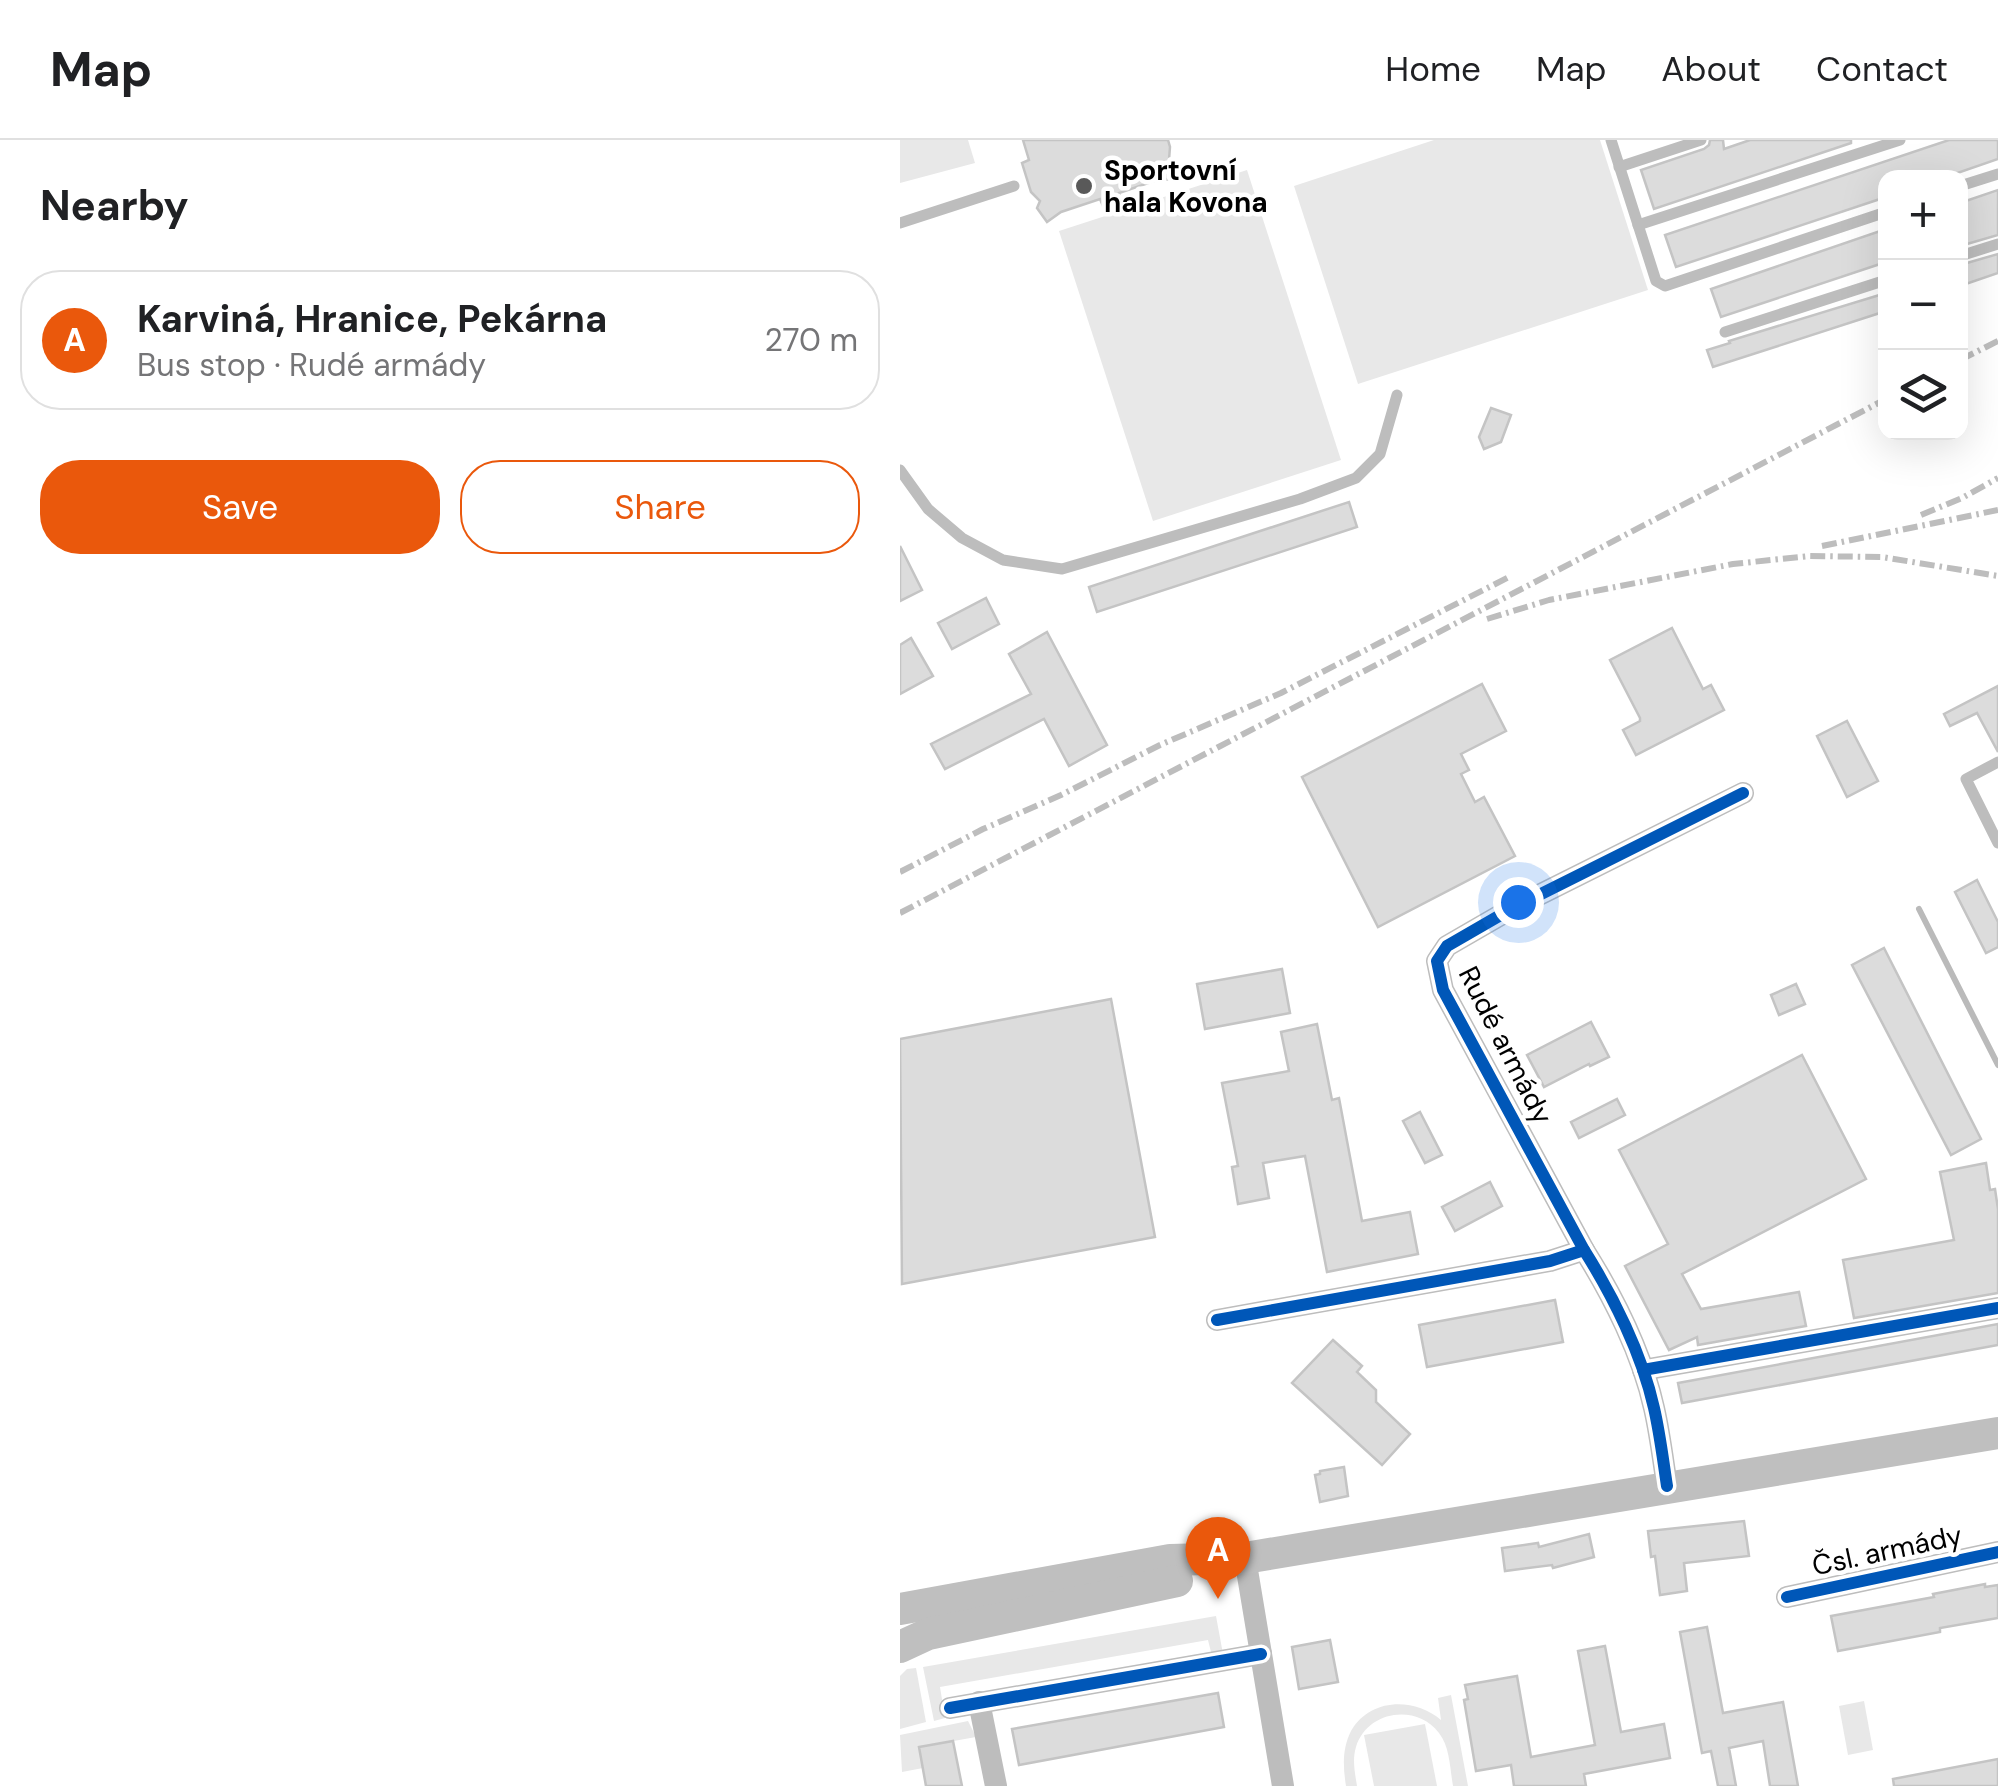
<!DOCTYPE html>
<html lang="en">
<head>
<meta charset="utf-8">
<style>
	:root { --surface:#fff; --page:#f2f2f2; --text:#202124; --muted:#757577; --line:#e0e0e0; --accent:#ea580c }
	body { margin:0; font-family:"DM Sans",sans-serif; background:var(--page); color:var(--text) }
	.controls { position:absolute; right:30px; top:30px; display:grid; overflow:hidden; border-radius:20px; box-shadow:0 10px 40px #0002 }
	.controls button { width:90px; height:90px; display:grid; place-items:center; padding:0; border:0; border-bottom:2px solid var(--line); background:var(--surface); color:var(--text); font:50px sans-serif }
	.you { position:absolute; left:618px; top:762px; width:35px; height:35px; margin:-25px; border:8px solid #fff; border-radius:50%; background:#1a73e8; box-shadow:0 0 0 15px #1a73e833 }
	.badge { display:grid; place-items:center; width:65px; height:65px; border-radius:50%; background:var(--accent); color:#fff; font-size:32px; font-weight:700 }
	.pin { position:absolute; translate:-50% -82px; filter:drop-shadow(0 2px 5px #0008) }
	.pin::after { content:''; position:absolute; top:52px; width:35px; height:30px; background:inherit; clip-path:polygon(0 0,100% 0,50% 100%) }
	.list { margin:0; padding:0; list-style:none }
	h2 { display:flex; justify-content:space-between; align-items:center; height:130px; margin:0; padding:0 40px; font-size:42px }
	h2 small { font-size:32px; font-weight:400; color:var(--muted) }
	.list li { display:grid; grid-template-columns:65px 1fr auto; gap:30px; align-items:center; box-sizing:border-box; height:140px; margin:0 20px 20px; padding:0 20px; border:2px solid var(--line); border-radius:40px }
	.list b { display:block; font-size:38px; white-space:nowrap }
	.list p { margin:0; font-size:32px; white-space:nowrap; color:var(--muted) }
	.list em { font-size:32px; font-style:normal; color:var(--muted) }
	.actions { display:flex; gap:20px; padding:30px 40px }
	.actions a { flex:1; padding:22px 0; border:2px solid var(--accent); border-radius:40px; text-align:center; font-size:35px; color:var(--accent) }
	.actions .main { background:var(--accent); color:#fff }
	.icon { flex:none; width:55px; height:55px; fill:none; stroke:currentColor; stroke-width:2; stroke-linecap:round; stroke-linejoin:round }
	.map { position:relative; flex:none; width:1098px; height:1646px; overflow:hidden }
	header { display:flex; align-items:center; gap:60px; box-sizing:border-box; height:140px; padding:0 50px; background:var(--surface); border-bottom:2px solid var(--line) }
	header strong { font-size:48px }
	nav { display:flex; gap:55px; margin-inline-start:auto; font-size:35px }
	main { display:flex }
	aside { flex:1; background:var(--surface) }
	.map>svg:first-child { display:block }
	.green { fill:#e8e8e8 }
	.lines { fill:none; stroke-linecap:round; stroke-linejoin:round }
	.stream { stroke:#bababa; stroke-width:6 }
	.building { fill:#dcdcdc; stroke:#c4c4c4; stroke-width:2.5 }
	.lane { stroke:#bdbdbd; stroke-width:11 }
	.street { stroke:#bdbdbd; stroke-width:22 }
	.secondary { stroke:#bfbfbf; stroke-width:32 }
	.rail { stroke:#bdbdbd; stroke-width:6; stroke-dasharray:15 5 2.5 5; stroke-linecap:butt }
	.cycleway-casing { stroke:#fff; stroke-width:19 }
	.cycleway { stroke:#0057b8; stroke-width:12 }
	.poi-dot { fill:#595959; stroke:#fff; stroke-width:4 }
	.labels { text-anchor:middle; stroke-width:9; stroke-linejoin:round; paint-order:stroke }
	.poi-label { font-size:28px; font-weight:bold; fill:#000; stroke:#fff; text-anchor:start }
	.street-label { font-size:28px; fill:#000; stroke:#fff }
</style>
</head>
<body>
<header>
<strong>Map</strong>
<nav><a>Home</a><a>Map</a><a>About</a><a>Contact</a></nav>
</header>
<main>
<aside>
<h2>Nearby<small></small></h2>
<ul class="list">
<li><span class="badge">A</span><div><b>Karviná, Hranice, Pekárna</b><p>Bus stop · Rudé armády</p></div><em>270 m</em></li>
</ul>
<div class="actions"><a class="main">Save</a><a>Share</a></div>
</aside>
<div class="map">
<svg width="1098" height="1646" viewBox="0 0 1098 1646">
	<rect width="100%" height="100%" fill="#fff"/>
	<g class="green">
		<path d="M 0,0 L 68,0 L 75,23 L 0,43 Z"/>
		<path d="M 534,0 L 700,0 L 748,150 L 458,244 L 394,46 Z"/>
		<path d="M 347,30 L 441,320 L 253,381 L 159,91 Z"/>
		<path d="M 316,1476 L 323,1514 L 311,1512 L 308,1500 L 40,1547 L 45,1578 L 34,1581 L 23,1527 Z"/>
		<path d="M 16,1528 L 26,1582 L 0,1589 L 0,1536 L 7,1529 Z"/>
		<path d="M 551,1555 L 568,1646 L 553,1646 C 550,1629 550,1607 539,1593 C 516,1563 467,1571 456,1607 C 452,1620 455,1633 457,1646 L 446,1646 C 443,1627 442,1609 451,1591 C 470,1558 514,1557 541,1580 L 538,1558 Z"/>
		<path d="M 964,1561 L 973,1610 L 948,1615 L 939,1566 Z"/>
		<path d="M 68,1581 L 76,1597 L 20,1607 L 23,1628 L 2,1632 L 0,1595 Z"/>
		<path d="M 525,1584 L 537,1646 L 474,1646 L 464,1595 Z"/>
	</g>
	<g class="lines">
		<path class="stream" d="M 1019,769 L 1098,925"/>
	</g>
	<g class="building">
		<path d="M 123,0 L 268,0 L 270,7 L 269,20 L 275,21 L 275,40 L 260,39 L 219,53 L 222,65 L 205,71 L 200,59 L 161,72 L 147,82 L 137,68 L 140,61 L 131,52 L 122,23 L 129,20 Z"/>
		<path d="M 810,0 L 823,0 L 824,9 L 850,0 L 951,0 L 951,3 L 754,69 L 741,30 L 804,9 L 809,5 Z"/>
		<path d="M 1049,0 L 1098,0 L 1098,19 L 1043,38 L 986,38 L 986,57 L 776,127 L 765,95 Z"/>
		<path d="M 1098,50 L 1098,95 L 1060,106 L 1060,63 Z"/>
		<path d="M 986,89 L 986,122 L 821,177 L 811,149 Z"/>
		<path d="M 1098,114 L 1098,133 L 1060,146 L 1060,125 Z"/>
		<path d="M 986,153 L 986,171 L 813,227 L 807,210 L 830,203 L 829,201 Z"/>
		<path d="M 591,268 L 611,275 L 601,302 L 584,309 L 579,297 Z"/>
		<path d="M 449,362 L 457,387 L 197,472 L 189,447 Z"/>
		<path d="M 0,406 L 22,450 L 0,461 Z"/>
		<path d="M 86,458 L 99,484 L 52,509 L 38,483 Z"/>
		<path d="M 772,488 L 803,549 L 811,545 L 824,570 L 736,615 L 723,590 L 740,581 L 740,578 L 710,520 Z"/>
		<path d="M 147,492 L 207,605 L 169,626 L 144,579 L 45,629 L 31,604 L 131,554 L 109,514 Z"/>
		<path d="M 11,498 L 33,536 L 0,554 L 0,505 Z"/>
		<path d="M 582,544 L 606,591 L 561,614 L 569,630 L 561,634 L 575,662 L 584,657 L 615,716 L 478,787 L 402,637 Z"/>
		<path d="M 1098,546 L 1098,612 L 1077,573 L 1050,586 L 1044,574 Z"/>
		<path d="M 947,581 L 978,641 L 947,657 L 917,596 Z"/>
		<path d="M 1077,740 L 1098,782 L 1098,807 L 1086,813 L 1055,752 Z"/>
		<path d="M 984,808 L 1081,999 L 1051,1015 L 952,825 Z"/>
		<path d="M 382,829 L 390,873 L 305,889 L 297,844 Z"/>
		<path d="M 896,844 L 905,864 L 879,875 L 871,855 Z"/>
		<path d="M 211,859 L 255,1097 L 2,1144 L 0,899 Z"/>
		<path d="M 691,882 L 709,917 L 690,926 L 689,924 L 644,947 L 627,915 Z"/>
		<path d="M 417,884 L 432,960 L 439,958 L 462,1081 L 510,1072 L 518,1114 L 427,1132 L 405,1016 L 363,1023 L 369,1058 L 338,1064 L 332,1027 L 338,1026 L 322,943 L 389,931 L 381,892 Z"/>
		<path d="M 902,915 L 966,1039 L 782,1134 L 801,1169 L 899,1152 L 906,1186 L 798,1205 L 797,1197 L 769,1210 L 725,1126 L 768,1104 L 719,1010 Z"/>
		<path d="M 717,959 L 725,975 L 679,998 L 671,982 Z"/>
		<path d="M 520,972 L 542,1015 L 525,1023 L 503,981 Z"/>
		<path d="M 1086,1023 L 1090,1050 L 1095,1049 L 1098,1069 L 1098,1153 L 954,1178 L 943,1120 L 1054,1100 L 1040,1032 Z"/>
		<path d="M 590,1042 L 602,1066 L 555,1091 L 542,1067 Z"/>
		<path d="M 655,1160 L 663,1202 L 527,1227 L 519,1185 Z"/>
		<path d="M 1098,1184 L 1098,1205 L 782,1263 L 778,1243 Z"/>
		<path d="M 433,1200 L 462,1226 L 457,1232 L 476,1250 L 476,1262 L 510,1294 L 482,1325 L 392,1243 Z"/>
		<path d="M 444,1327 L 448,1356 L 420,1362 L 415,1335 L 420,1334 L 420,1331 Z"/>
		<path d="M 844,1381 L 849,1416 L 784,1423 L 787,1451 L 760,1455 L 755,1416 L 751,1417 L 748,1391 Z"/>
		<path d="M 689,1394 L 694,1417 L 653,1428 L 652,1425 L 605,1431 L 602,1408 L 638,1403 L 639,1407 Z"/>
		<path d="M 1085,1444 L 1085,1447 L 1098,1445 L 1098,1478 L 1040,1488 L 1040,1492 L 938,1511 L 931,1476 L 1034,1457 L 1033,1454 Z"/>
		<path d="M 807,1487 L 823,1573 L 883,1562 L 898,1646 L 870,1646 L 863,1601 L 829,1608 L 836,1646 L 818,1646 L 811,1611 L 802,1613 L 780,1492 Z"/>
		<path d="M 430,1500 L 438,1542 L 399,1549 L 392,1507 Z"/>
		<path d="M 705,1506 L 721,1592 L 764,1584 L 770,1618 L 684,1634 L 686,1646 L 614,1646 L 611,1625 L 576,1631 L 564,1560 L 568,1559 L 565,1545 L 617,1536 L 631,1617 L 695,1605 L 678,1511 Z"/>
		<path d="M 318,1553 L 324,1587 L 119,1625 L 112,1589 Z"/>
		<path d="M 53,1601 L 62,1646 L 26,1646 L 19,1607 Z"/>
		<path d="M 1098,1619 L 1098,1646 L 994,1646 L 993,1639 Z"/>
	</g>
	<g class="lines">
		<g class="lane">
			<path d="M 711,0 L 756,141 L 765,146 L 986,72"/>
			<path d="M 719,27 L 801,0"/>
			<path d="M 1060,46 L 1098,34"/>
			<path d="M 0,83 L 114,46"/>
			<path d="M 738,85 L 1000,0"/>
			<path d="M 1060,116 L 1098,104"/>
			<path d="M 825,192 L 986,140"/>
			<path d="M 0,330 L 28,369 L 62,398 L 103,420 L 162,429 L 400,359 L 456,338 L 480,314 L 497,255"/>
			<path d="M 1098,622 L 1066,639 L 1098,703"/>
		</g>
		<g class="street">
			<path d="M 317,1180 L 650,1121 L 684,1110"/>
			<path d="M 743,1230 L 1098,1168"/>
			<path d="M 767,1346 C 763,1320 760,1294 754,1268 C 742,1214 713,1156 684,1110 L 543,850 L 537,821 L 547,806 L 611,769 L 843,653"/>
			<path d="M 345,1418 L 383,1646"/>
			<path d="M 887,1457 L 1098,1412"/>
			<path d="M 79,1562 L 96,1646"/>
			<path d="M 50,1568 L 361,1514"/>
		</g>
		<g class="secondary">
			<path d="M 0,1469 L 270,1420 L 345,1418 L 1098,1293"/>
			<path d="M 0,1507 L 28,1494 L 277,1441"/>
		</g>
		<g class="rail">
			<path d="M 1060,220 L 1098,201"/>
			<path d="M 1021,375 L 1062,358 L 1098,338"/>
			<path d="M 922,406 L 1098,370"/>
			<path d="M 587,479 L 649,460 L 833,424 L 909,416 L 982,417 L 1098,436"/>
			<path d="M 0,732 L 83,689 L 161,655 L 260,605 L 381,553 L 611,436"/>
			<path d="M 0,773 L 986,259"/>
		</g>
		<defs>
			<g id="cycleway">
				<path d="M 317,1180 L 650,1121 L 684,1110"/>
				<path d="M 743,1230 L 1098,1168"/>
				<path d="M 767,1346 C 763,1320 760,1294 754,1268 C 742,1214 713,1156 684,1110 L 543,850 L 537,821 L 547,806 L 611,769 L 843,653"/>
				<path d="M 887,1457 L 1098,1412"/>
				<path d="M 50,1568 L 361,1514"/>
			</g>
		</defs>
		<use href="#cycleway" class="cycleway-casing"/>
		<use href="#cycleway" class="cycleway"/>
	</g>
	<circle class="poi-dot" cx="184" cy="46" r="10"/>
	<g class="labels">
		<g class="poi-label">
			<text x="204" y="40">Sportovní<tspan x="204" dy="32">hala Kovona</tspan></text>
		</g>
		<g class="street-label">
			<text transform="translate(606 905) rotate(63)" y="10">Rudé armády</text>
			<text transform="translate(987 1410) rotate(-12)" y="10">Čsl. armády</text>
		</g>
	</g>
</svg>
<div class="controls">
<button>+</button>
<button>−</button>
<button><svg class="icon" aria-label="layers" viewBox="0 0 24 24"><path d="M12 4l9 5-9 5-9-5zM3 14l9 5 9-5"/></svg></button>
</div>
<div class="you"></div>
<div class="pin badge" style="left:318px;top:1459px">A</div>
</div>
</main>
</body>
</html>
